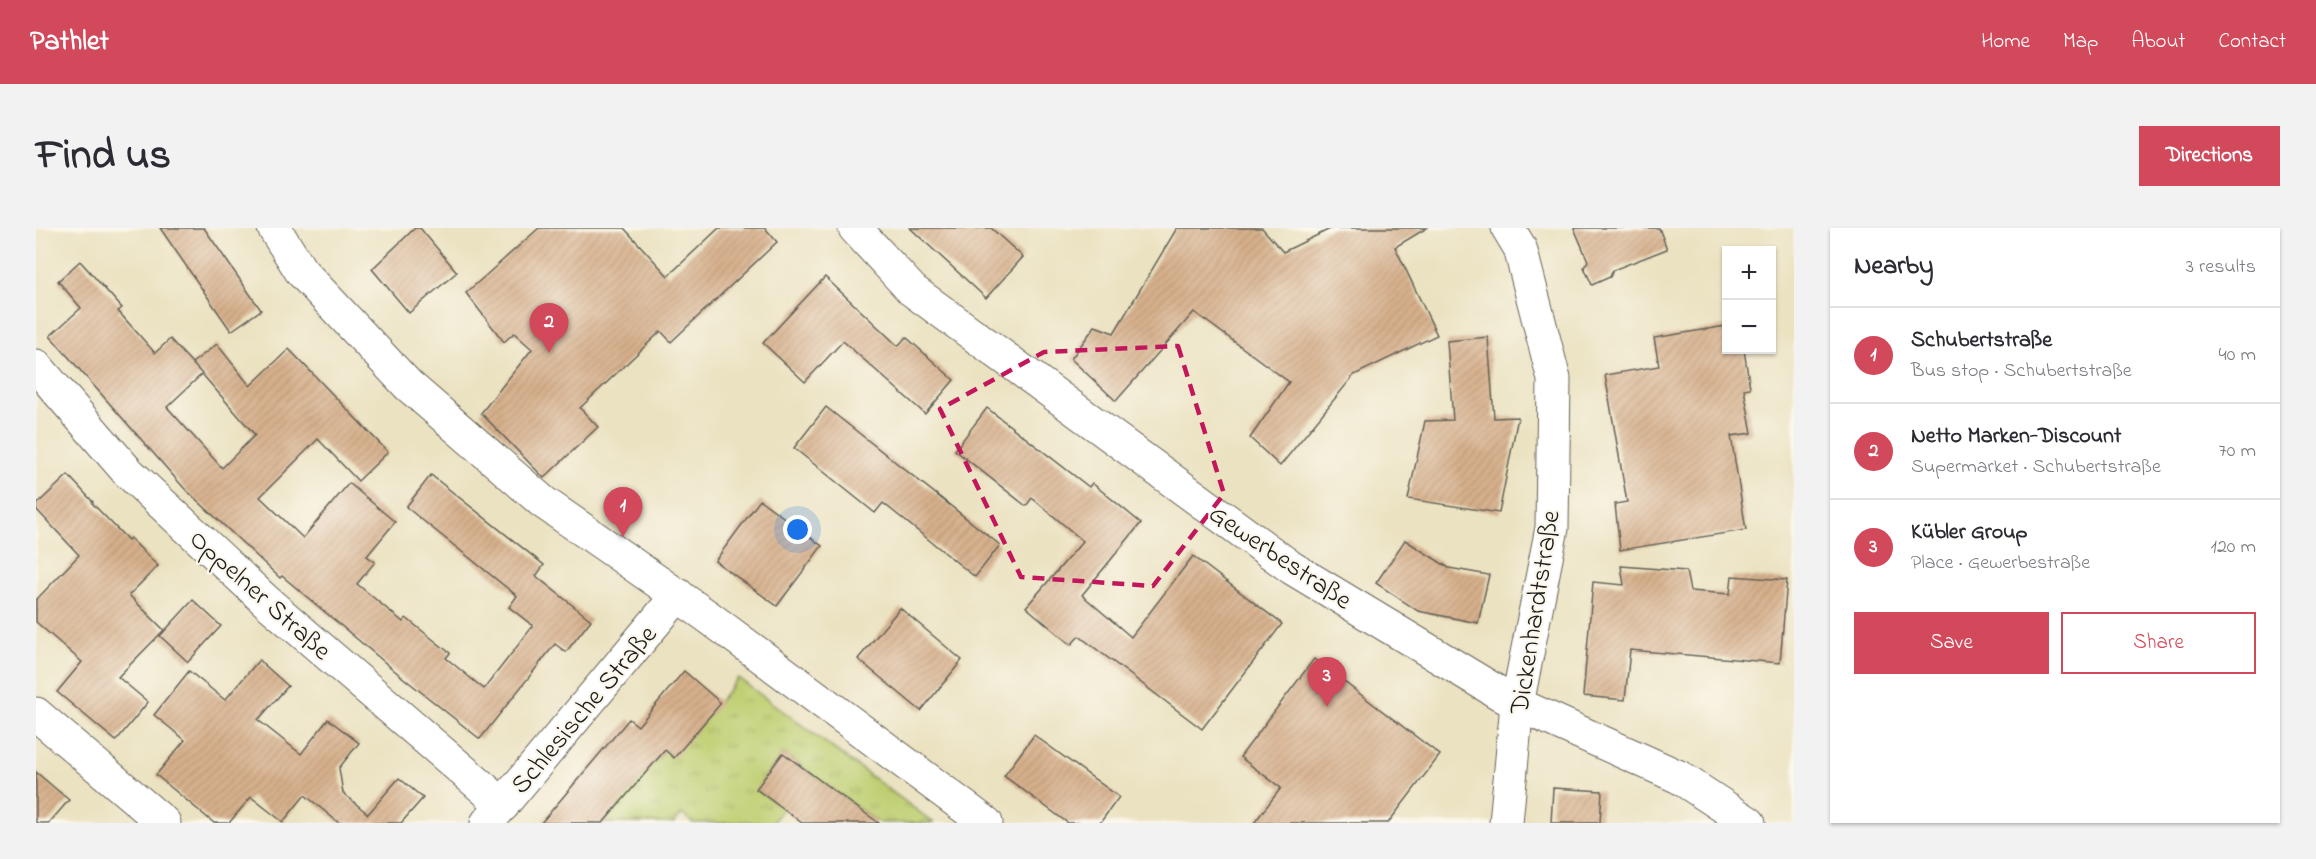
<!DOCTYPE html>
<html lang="en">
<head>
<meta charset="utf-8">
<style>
	:root { --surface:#fff; --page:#f2f2f3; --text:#2b2b33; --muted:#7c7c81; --line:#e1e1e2; --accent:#d1495b }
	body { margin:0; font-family:"Indie Flower",sans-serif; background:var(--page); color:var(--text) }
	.controls { position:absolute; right:18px; top:18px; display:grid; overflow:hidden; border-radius:0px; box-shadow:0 2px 4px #0004 }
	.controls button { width:54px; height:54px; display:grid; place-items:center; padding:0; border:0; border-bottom:2px solid var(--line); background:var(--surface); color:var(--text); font:30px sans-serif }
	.you { position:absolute; left:762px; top:302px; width:21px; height:21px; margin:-15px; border:4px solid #fff; border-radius:50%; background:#1a73e8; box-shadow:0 0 0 9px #1a73e833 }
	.badge { display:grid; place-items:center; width:39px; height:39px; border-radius:50%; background:var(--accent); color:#fff; font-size:20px; font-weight:700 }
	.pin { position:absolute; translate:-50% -50px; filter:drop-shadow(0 2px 3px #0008) }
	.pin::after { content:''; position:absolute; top:32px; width:21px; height:18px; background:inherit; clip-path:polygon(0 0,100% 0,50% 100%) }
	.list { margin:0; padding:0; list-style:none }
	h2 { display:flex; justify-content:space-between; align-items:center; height:78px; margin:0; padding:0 24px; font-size:26px }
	h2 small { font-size:20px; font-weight:400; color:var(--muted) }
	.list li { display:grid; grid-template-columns:39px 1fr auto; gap:18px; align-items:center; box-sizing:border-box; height:96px; padding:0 24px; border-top:2px solid var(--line) }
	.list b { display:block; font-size:22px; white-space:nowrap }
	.list p { margin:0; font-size:20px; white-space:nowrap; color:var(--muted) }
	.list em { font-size:20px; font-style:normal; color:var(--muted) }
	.actions { display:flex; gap:12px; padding:18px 24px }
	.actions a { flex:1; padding:14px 0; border:2px solid var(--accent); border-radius:0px; text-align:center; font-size:21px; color:var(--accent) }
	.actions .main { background:var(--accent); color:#fff }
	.map { position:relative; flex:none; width:1758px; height:595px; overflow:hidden; border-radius:0px }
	header { display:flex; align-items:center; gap:36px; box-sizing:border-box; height:84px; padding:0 30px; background:var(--accent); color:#fff }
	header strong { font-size:28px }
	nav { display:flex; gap:33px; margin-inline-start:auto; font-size:21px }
	.intro { display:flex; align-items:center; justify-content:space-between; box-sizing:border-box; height:144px; padding:0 36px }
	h1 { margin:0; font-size:42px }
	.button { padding:15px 27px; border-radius:0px; background:var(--accent); color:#fff; font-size:21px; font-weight:700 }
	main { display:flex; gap:36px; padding:0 36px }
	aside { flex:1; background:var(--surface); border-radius:0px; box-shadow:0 2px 4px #0004 }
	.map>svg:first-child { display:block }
	.grass { fill:url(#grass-tufts); stroke:#6e7647; stroke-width:1.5 }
	.building { fill:url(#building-hatch); fill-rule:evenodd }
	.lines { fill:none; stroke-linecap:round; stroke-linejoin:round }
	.street-casing { stroke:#646156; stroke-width:35 }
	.street { stroke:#fff; stroke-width:33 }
	.marked { fill:none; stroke:#c2185b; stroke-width:4.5; stroke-dasharray:12 8; stroke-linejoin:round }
	.labels { text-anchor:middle; stroke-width:4.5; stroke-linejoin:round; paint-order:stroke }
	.street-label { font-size:27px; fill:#1c1c1c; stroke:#fbf7ec }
</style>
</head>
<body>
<header>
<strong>Pathlet</strong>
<nav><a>Home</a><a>Map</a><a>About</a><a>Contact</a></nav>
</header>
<div class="intro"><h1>Find us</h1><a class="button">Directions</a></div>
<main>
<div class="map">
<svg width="1758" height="595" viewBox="0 0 1758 595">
	<defs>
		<pattern id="grass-tufts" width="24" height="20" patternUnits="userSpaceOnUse" patternTransform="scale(1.5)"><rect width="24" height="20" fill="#bfcf72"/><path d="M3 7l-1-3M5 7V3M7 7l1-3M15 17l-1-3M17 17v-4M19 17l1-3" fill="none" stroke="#a4b162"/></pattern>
		<pattern id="building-hatch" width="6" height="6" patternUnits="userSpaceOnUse" patternTransform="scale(1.5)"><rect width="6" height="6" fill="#d7b08c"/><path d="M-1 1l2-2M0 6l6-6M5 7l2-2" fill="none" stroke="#b89778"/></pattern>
	</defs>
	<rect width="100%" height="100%" fill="#fbf7ec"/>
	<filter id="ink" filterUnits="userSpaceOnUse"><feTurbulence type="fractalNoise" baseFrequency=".0167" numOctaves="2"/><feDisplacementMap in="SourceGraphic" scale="12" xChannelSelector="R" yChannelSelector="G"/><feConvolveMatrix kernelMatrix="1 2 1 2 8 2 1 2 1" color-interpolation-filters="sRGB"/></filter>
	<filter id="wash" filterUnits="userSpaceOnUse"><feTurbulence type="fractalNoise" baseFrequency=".008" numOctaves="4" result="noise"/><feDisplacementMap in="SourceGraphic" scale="24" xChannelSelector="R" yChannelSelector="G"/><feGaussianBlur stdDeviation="1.35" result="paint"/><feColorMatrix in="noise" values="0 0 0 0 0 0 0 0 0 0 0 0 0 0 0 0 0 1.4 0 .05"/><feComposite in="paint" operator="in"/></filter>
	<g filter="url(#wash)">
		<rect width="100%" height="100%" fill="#ebe2c1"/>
		<path class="grass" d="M 702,450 L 898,595 L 843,595 L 747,525 L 720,561 L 747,581 L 736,595 L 657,595 L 646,586 L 638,595 L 567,595 L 629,522 L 638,529 Z"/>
		<g id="blocks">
			<g class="building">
				<path d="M 124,0 L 168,0 L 225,82 L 195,103 Z"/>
				<path d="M 379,0 L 384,0 L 421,44 L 373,85 L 336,41 Z"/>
				<path d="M 503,0 L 588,0 L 632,48 L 683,0 L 729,0 L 741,14 L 635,114 L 625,103 L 544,180 L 562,199 L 508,250 L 445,185 L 496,121 L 478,105 L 468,114 L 430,65 Z"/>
				<path d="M 874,0 L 955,0 L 987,29 L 950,70 Z"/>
				<path d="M 1141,0 L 1226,0 L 1247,24 L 1296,0 L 1391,0 L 1359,19 L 1401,107 L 1318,147 L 1244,238 L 1214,210 L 1253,154 L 1158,84 L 1080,173 L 1035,131 L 1059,98 L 1078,105 Z"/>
				<path d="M 1538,0 L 1623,0 L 1631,21 L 1577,42 L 1574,49 L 1556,57 L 1548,39 L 1552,33 Z"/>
				<path d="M 44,33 L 86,80 L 82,83 L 119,125 L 134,111 L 166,146 L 156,135 L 181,116 L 214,158 L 253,121 L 352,224 L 322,253 L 282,211 L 224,269 L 267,310 L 313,255 L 359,294 L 331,328 L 339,334 L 321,356 L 367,394 L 370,390 L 414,425 L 410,430 L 448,461 L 497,398 L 473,379 L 481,368 L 370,279 L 395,247 L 508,337 L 500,348 L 555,392 L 530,424 L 519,416 L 444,511 L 365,448 L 246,348 L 244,350 L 211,319 L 148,260 L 14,108 L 45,80 L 22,53 ZM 166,146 L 219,207 L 186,240 L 131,179 Z"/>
				<path d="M 789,49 L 862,118 L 870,109 L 918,152 L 889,186 L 807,113 L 769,154 L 727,115 Z"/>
				<path d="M 1690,98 L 1690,122 L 1708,122 L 1714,160 L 1708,161 L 1716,205 L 1695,208 L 1710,302 L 1584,322 L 1579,276 L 1591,274 L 1569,147 L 1623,138 L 1618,110 Z"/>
				<path d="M 1452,109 L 1458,190 L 1482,189 L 1463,285 L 1372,271 L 1389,193 L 1417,192 L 1411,113 Z"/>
				<path d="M 790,179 L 964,317 L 939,349 L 847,275 L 839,285 L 758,220 Z"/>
				<path d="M 951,180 L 1053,259 L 1056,255 L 1105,295 L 1046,367 L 1095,409 L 1157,328 L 1246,396 L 1166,501 L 1043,408 L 1035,417 L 990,379 L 1047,313 L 996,270 L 990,278 L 919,222 Z"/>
				<path d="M 32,247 L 57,274 L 56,275 L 92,312 L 94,310 L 122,338 L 93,367 L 128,402 L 82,449 L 112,474 L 80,513 L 21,464 L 46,434 L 0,394 L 0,372 L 43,327 L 0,281 L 0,277 Z"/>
				<path d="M 724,272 L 786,318 L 741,378 L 679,333 Z"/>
				<path d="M 1369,312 L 1413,340 L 1453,347 L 1442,395 L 1382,383 L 1340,355 Z"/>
				<path d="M 1585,338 L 1650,343 L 1654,363 L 1694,366 L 1696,348 L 1751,352 L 1744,435 L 1594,422 L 1589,472 L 1547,468 L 1557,354 L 1588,357 Z"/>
				<path d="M 157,372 L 185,398 L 152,434 L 124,408 Z"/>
				<path d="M 864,380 L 926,432 L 885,483 L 822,431 Z"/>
				<path d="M 1278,431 L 1404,527 L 1352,595 L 1218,595 L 1245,560 L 1204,529 Z"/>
				<path d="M 223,432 L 252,458 L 222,492 L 265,526 L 292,491 L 323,515 L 303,540 L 307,565 L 332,586 L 363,550 L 387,570 L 365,595 L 303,595 L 269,567 L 247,594 L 215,569 L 193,595 L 178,595 L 120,547 L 149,512 L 118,487 L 153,443 L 189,472 Z"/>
				<path d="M 648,443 L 685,475 L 638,530 L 629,522 L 567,595 L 505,595 L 593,491 L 602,498 Z"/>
				<path d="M 998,507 L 1083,569 L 1064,595 L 1032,595 L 968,548 Z"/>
				<path d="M 747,525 L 812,573 L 843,595 L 766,595 L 720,561 Z"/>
				<path d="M 0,544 L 33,572 L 13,595 L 0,595 Z"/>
				<path d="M 1517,560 L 1566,563 L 1564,595 L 1515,595 Z"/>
			</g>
		</g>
	</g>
	<g filter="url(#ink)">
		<use href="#blocks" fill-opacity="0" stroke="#646156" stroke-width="1.5"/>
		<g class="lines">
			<defs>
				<g id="street">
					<path d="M 238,0 L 265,43 L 372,157 L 507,274 L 671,388 L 950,595"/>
					<path d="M 819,0 L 876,62 L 1256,340 L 1481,476 L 1643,549 L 1713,595"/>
					<path d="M 0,138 L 91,243 L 230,373 L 467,577"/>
					<path d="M 0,486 L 128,595"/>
					<path d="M 451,595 L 642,367"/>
					<path d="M 1470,595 L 1481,476 L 1516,300 L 1518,151 L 1484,20 L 1472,0"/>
				</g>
			</defs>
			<use href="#street" class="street-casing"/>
			<use href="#street" class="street"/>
		</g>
	</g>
	<path class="marked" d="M 1142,118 L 1188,266 L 1117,358 L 985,349 L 904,181 L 1008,124 Z"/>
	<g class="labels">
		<g class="street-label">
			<text transform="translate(1245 328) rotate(34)" y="9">Gewerbestraße</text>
			<text transform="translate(225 366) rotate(42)" y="9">Oppelner Straße</text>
			<text transform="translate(1498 384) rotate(-81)" y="9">Dickenhardtstraße</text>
			<text transform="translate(547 481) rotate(-50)" y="9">Schlesische Straße</text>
		</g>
	</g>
</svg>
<div class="controls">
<button>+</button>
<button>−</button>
</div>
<div class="you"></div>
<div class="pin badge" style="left:587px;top:309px">1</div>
<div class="pin badge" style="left:513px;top:125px">2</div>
<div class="pin badge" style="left:1291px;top:479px">3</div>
</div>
<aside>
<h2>Nearby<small>3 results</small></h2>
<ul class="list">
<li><span class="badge">1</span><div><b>Schubertstraße</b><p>Bus stop · Schubertstraße</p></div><em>40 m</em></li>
<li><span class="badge">2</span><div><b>Netto Marken-Discount</b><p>Supermarket · Schubertstraße</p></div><em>70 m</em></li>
<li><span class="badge">3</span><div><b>Kübler Group</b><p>Place · Gewerbestraße</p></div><em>120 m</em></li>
</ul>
<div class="actions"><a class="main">Save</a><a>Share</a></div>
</aside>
</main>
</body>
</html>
